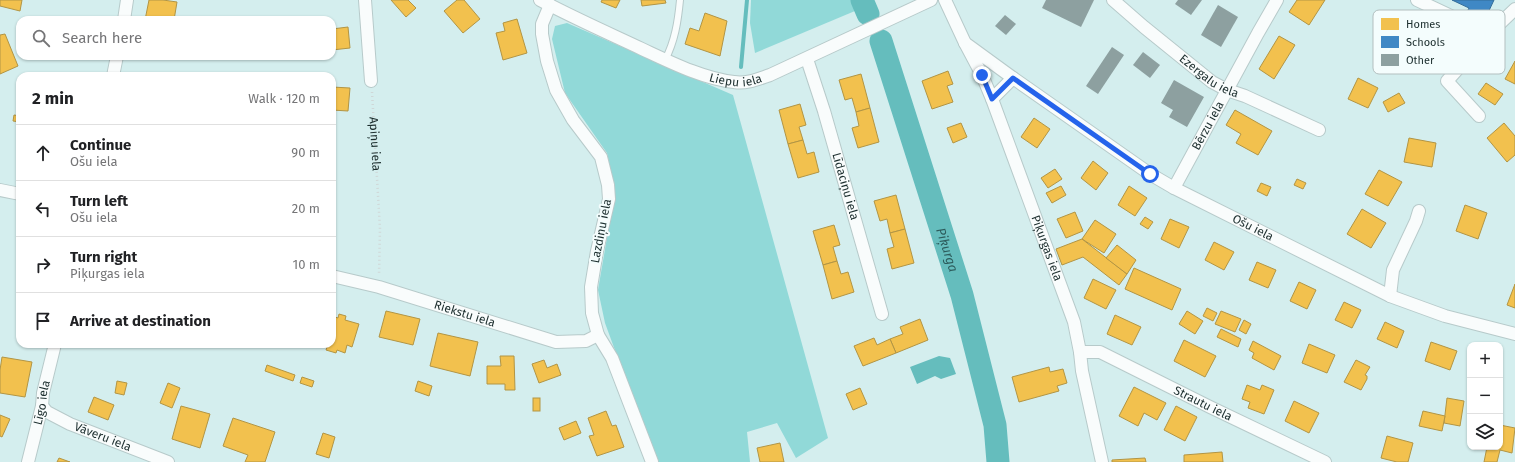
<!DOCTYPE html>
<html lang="en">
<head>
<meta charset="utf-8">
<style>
	:root { --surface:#fff; --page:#f2f2f2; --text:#202124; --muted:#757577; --line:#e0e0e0 }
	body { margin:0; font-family:"Fira Sans",sans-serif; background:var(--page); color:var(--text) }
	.controls { position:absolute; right:12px; bottom:12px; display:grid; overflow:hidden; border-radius:8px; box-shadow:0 1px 3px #0004 }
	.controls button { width:36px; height:36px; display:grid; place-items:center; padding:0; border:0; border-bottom:1px solid var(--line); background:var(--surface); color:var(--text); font:20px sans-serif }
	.stop { position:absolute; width:12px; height:12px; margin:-9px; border:3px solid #2563eb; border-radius:50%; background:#fff }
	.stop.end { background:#2563eb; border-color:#fff; box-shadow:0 1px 4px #0008 }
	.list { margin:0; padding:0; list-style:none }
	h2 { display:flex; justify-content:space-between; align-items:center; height:52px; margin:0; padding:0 16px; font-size:17px }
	h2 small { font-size:13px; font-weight:400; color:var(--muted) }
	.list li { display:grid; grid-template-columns:26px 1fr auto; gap:12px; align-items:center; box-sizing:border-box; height:56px; padding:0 16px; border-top:1px solid var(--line) }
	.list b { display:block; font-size:15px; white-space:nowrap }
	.list p { margin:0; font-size:13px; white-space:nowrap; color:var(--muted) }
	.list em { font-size:13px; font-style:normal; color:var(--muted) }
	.icon { flex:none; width:22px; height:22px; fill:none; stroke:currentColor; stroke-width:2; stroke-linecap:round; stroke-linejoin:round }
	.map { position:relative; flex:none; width:1515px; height:462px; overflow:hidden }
	.search { position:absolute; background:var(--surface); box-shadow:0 1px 3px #0004; left:16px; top:16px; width:320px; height:44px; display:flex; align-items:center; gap:10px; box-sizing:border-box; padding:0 14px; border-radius:12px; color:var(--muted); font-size:15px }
	.panel { position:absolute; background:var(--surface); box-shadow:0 1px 3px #0004; left:16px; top:72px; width:320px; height:276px; border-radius:12px }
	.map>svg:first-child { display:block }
	.forest { fill:#91d9d8 }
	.water { fill:#65bdbd }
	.homes { fill:#f2c14e; stroke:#b29544 }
	.schools { fill:#3f88c5; stroke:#346d98 }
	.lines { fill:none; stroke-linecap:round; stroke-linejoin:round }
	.stream { stroke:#65bdbd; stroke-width:4 }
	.river { stroke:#65bdbd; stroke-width:23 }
	.building { fill:#8da0a0 }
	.service-casing { stroke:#b7caca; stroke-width:8 }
	.minor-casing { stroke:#b7caca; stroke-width:14 }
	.path { stroke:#cfd7d7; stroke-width:2.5; stroke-dasharray:1 3; stroke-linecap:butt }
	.service { stroke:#f9fcfc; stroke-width:6 }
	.minor { stroke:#f9fcfc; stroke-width:12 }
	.route { stroke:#2563eb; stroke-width:5 }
	.labels { text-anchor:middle; stroke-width:4; stroke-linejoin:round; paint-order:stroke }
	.street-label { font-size:12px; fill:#1c2e2e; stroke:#f4fdfd }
	.water-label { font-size:13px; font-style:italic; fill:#2d5c5c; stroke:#f4fdfd }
	.key { fill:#f4fdfd; stroke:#b3bfbf; stroke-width:1 }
	.key-label { font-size:11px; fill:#1c2e2e }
</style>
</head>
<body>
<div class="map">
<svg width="1515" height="462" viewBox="0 0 1515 462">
	<rect width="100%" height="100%" fill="#d4eeee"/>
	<g class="forest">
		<path d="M 751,0 L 872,0 L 874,3 L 755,53 L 750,23 Z"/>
		<path d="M 567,23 L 733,95 L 828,438 L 796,458 L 777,423 L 747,432 L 750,462 L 656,462 L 605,323 L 598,290 L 615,191 L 607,153 L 565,93 L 552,39 L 555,26 Z"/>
	</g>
	<path class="water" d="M 939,356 L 950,358 L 956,374 L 941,379 L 935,376 L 917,384 L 910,367 Z"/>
	<g class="homes">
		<path d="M 0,0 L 22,0 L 20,11 L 0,6 Z"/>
		<path d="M 149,0 L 163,0 L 177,2 L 174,20 L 145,20 Z"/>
		<path d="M 391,0 L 408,0 L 416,8 L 406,17 Z"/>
		<path d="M 457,0 L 464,0 L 480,19 L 463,33 L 444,11 Z"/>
		<path d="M 602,0 L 620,0 L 616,8 L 601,2 Z"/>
		<path d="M 641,0 L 665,0 L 666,3 L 642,6 Z"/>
		<path d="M 1297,0 L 1325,0 L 1309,25 L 1289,12 Z"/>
		<path d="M 705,13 L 727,21 L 720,56 L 685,44 L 690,28 L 699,31 Z"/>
		<path d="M 517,19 L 527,53 L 503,60 L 496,33 L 505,31 L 503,23 Z"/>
		<path d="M 348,27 L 350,48 L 332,50 L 332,29 Z"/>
		<path d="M 5,34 L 18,66 L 0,74 L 0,35 Z"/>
		<path d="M 1279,36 L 1295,45 L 1274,79 L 1259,69 Z"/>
		<path d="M 1515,61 L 1515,84 L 1505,79 Z"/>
		<path d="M 948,71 L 953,84 L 947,86 L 953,102 L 932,109 L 922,81 Z"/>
		<path d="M 861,74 L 870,108 L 856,112 L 852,98 L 845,100 L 839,80 Z"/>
		<path d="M 1358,78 L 1378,88 L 1368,108 L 1348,99 Z"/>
		<path d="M 1486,83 L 1503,94 L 1495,105 L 1478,94 Z"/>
		<path d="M 332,87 L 350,88 L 348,111 L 332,110 Z"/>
		<path d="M 1399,93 L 1405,103 L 1388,112 L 1383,102 Z"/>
		<path d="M 800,104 L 806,125 L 799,127 L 803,140 L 788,144 L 779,110 Z"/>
		<path d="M 870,108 L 879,142 L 858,148 L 852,128 L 859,126 L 856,112 Z"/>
		<path d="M 1235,110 L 1272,131 L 1258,155 L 1236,143 L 1241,134 L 1226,125 Z"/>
		<path d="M 14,115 L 20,116 L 20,122 L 13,121 Z"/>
		<path d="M 1034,118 L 1050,129 L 1037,148 L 1021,137 Z"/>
		<path d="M 961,123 L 967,137 L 953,143 L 947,128 Z"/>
		<path d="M 1504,123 L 1515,136 L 1515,155 L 1507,162 L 1487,138 Z"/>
		<path d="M 1409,138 L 1436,143 L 1432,167 L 1404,162 Z"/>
		<path d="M 803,140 L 807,154 L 814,152 L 819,172 L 798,178 L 788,144 Z"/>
		<path d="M 1093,161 L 1108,173 L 1096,190 L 1081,178 Z"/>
		<path d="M 1055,169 L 1062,179 L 1048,188 L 1041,178 Z"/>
		<path d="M 1379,170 L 1402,182 L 1388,206 L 1365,194 Z"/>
		<path d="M 1297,179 L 1306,183 L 1303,189 L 1294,185 Z"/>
		<path d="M 1261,183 L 1271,187 L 1267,196 L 1257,191 Z"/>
		<path d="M 1061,186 L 1066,195 L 1052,203 L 1046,193 Z"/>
		<path d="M 1129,186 L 1147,198 L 1135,216 L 1118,205 Z"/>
		<path d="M 896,195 L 905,229 L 890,233 L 887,219 L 880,221 L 874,201 Z"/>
		<path d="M 1465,205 L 1487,213 L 1478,239 L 1456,231 Z"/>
		<path d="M 1362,209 L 1386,223 L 1371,248 L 1347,234 Z"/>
		<path d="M 1075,212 L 1083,231 L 1066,238 L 1057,219 Z"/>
		<path d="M 1145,217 L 1153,222 L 1148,229 L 1140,224 Z"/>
		<path d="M 1170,219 L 1189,227 L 1179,248 L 1161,239 Z"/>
		<path d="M 1095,220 L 1116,234 L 1104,253 L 1082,239 Z"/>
		<path d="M 834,225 L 840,245 L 833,247 L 837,261 L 823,265 L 813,231 Z"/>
		<path d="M 905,229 L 914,263 L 892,269 L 887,249 L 894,247 L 890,233 Z"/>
		<path d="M 1082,239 L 1127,274 L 1119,285 L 1083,257 L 1062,265 L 1056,249 Z"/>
		<path d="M 1214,242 L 1234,252 L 1224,270 L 1205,260 Z"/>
		<path d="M 1117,245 L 1136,260 L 1127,274 L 1106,258 Z"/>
		<path d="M 837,261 L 841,274 L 848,272 L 854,292 L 832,299 L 823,265 Z"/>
		<path d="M 1257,262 L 1276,270 L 1268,288 L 1249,280 Z"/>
		<path d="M 1134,268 L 1181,289 L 1172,310 L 1125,289 Z"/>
		<path d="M 1093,279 L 1116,290 L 1106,309 L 1084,298 Z"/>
		<path d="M 1299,282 L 1316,290 L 1307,309 L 1290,301 Z"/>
		<path d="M 1515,284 L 1515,308 L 1507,305 Z"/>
		<path d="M 332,290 L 335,291 L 332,301 Z"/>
		<path d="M 1344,302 L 1361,310 L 1352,328 L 1335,320 Z"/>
		<path d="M 1207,308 L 1217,313 L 1213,321 L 1203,316 Z"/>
		<path d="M 386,311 L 420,319 L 413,345 L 379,337 Z"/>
		<path d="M 1187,311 L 1203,321 L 1195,334 L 1179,324 Z"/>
		<path d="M 1221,311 L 1241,319 L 1235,332 L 1215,324 Z"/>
		<path d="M 339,314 L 346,316 L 345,320 L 359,324 L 352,347 L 347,345 L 345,353 L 337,350 L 336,353 L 326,350 L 328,344 L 332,344 L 332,316 L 338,318 Z"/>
		<path d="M 1115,315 L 1141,327 L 1132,345 L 1107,334 Z"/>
		<path d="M 920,319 L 928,340 L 896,353 L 890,339 L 903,334 L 900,327 Z"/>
		<path d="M 1244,320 L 1251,324 L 1246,334 L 1239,330 Z"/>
		<path d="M 1385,322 L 1404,331 L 1397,348 L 1377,339 Z"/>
		<path d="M 1221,329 L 1241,339 L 1238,347 L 1217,337 Z"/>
		<path d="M 438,333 L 478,342 L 470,376 L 430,366 Z"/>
		<path d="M 874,338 L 877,345 L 890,339 L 896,353 L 863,366 L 854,346 Z"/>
		<path d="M 1184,340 L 1216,356 L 1205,377 L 1174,361 Z"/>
		<path d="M 1253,341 L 1281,356 L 1274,370 L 1252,358 L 1254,353 L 1249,350 Z"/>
		<path d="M 1431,342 L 1457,351 L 1450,370 L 1425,361 Z"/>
		<path d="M 1309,344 L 1335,355 L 1327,373 L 1302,363 Z"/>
		<path d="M 500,356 L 514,356 L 515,390 L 505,390 L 505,384 L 487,384 L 487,366 L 501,366 Z"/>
		<path d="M 2,357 L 32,362 L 25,397 L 0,393 L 0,370 Z"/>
		<path d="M 544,360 L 547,368 L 557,364 L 561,375 L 539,383 L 532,364 Z"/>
		<path d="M 1356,360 L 1370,367 L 1365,375 L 1367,376 L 1367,379 L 1361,390 L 1344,382 Z"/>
		<path d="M 267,365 L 295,375 L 293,381 L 265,371 Z"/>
		<path d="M 1049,367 L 1050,372 L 1063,369 L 1067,383 L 1057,386 L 1059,391 L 1019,402 L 1012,377 Z"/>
		<path d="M 302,377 L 314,381 L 312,387 L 300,383 Z"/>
		<path d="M 117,381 L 127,383 L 124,395 L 115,393 Z"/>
		<path d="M 418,381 L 432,386 L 429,396 L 415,391 Z"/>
		<path d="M 168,383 L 180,388 L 172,408 L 160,403 Z"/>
		<path d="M 1247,385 L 1260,390 L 1262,385 L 1274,390 L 1264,414 L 1248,408 L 1250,402 L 1242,399 Z"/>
		<path d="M 1134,387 L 1166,403 L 1157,420 L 1144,413 L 1138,426 L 1119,416 Z"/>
		<path d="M 860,388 L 867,404 L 853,410 L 846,394 Z"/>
		<path d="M 94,397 L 114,405 L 108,420 L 88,412 Z"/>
		<rect x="533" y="398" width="7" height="13"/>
		<path d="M 1447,398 L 1464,401 L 1460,426 L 1444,423 Z"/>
		<path d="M 1294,401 L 1319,413 L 1309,433 L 1285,421 Z"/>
		<path d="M 181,406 L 210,414 L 200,448 L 172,439 Z"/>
		<path d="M 1176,406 L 1197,417 L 1185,441 L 1164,430 Z"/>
		<path d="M 606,411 L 612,426 L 616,425 L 624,447 L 597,456 L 589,436 L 594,435 L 588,418 Z"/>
		<path d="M 1423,411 L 1445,416 L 1442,431 L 1419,426 Z"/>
		<path d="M 0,415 L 10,419 L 2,437 L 0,436 Z"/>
		<path d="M 233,418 L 275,432 L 265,462 L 245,462 L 248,455 L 223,446 Z"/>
		<path d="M 576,421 L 581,433 L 564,440 L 559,428 Z"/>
		<path d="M 1500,425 L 1515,428 L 1512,453 L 1500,450 L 1497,462 L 1484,462 L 1487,447 L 1500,447 Z"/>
		<path d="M 323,433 L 335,437 L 329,458 L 316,454 Z"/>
		<path d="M 1387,436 L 1413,443 L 1408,462 L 1397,462 L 1381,458 Z"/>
		<path d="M 780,443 L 784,462 L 760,462 L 757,448 Z"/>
		<path d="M 1222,452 L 1223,462 L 1184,462 L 1184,455 Z"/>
		<path d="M 59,458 L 70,462 L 57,462 Z"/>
		<path d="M 1145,458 L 1146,462 L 1112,462 L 1112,460 Z"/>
	</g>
	<path class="schools" d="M 1452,0 L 1494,0 L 1486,17 L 1478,13 L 1477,15 L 1468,10 L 1469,8 Z"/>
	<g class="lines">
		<path class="stream" d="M 741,67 L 747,0"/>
		<g class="river">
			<path d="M 862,0 L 868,14"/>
			<path id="s1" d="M 881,41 L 962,295 L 995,425 L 998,462"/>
		</g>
	</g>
	<g class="building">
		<path d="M 1046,0 L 1094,0 L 1081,27 L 1042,8 Z"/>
		<path d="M 1178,0 L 1202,0 L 1191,15 L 1175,4 Z"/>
		<path d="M 1218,5 L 1238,17 L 1221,47 L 1201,35 Z"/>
		<path d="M 1005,15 L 1016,24 L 1006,35 L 995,26 Z"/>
		<path d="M 1112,47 L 1124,55 L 1098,94 L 1086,86 Z"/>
		<path d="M 1143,52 L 1160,65 L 1150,78 L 1133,65 Z"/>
		<path d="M 1174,80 L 1204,97 L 1187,127 L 1169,117 L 1173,110 L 1161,103 Z"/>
	</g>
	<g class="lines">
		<defs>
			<path id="service" d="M 665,60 C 675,41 678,21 680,0"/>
			<g id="minor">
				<path d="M 365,0 L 371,81"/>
				<path id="s3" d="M 540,0 C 574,18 608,33 642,49 C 670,62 704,79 734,82 C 747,84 758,79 770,75 L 931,0"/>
				<path d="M 945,0 L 965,43 L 1013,78"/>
				<path id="s4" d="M 1113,0 L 1144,27 L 1212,82 L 1227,90 L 1245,96 L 1319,130"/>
				<path d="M 1417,0 L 1489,34"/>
				<path d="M 550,5 L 542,24 L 542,34 L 547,61 L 556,90 L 573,120 L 601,157 L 608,185 L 609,199 L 597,251 L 591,287 L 592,313 L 598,335 L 612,358 L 652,462"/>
				<path d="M 124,20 L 127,0"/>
				<path id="s5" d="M 965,43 L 982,75 L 992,99 L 1074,322 L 1080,352 L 1082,371 L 1102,462"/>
				<path id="s6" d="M 807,59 L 824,111 L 882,314"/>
				<path d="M 113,76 L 117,56"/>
				<path id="s7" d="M 992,99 L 1013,78 L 1150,174 L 1174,188 L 1390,296 L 1445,316 L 1515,334"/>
				<path d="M 1479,116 L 1447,81 L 1489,34 L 1515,9"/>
				<path id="s8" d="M 1174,188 L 1258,33 L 1277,0"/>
				<path d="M 0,190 L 20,194"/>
				<path id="s9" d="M 332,276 L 379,287 L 556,342 L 586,341 L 598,335"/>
				<path d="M 1390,296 L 1393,270 L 1416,221 L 1419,211"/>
				<path id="s10" d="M 1080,352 L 1100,352 L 1210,407 L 1325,462"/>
				<path id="s11" d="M 42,406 L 47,412 L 70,424 L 168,462"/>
				<path id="s12" d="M 28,462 L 42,406 L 43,393 L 55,344"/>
			</g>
		</defs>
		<use href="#service" class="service-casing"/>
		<use href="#minor" class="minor-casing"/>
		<path class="path" id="s2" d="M 372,92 L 380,229 L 379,275"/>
		<use href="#service" class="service"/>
		<use href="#minor" class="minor"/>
	</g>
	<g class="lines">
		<path class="route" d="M 982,75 L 992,99 L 1013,78 L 1150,174"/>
	</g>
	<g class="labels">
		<g class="street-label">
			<text dy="4" stroke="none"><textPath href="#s3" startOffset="213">Liepu iela</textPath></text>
			<text dy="4" stroke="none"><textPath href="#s4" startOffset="123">Ezergalu iela</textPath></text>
			<text dy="4" stroke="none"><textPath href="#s8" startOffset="71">Bērzu iela</textPath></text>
			<text dy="4" stroke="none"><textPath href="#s2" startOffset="52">Apiņu iela</textPath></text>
			<text dy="4" stroke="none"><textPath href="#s6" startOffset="133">Līdaciņu iela</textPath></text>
			<text dy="4" stroke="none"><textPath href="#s7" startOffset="313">Ošu iela</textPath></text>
			<text transform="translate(601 231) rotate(-79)" y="4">Lazdiņu iela</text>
			<text dy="4" stroke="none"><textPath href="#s5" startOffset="221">Piķurgas iela</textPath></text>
			<text dy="4" stroke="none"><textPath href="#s9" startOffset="138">Riekstu iela</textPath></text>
			<text dy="4" stroke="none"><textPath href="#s12" startOffset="61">Līgo iela</textPath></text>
			<text dy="4" stroke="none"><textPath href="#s10" startOffset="135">Strautu iela</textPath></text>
			<text dy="4" stroke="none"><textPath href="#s11" startOffset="69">Vāveru iela</textPath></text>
		</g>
		<g class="water-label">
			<text dy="5" stroke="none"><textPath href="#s1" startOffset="219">Piķurga</textPath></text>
		</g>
	</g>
	<rect x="1373" y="10" width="132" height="64" rx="6" class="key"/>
	<rect x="1381" y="18" width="18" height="12" fill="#f2c14e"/>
	<rect x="1381" y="36" width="18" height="12" fill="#3f88c5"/>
	<rect x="1381" y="54" width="18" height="12" fill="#8da0a0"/>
	<g class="key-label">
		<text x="1406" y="28">Homes</text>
		<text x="1406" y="46">Schools</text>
		<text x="1406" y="64">Other</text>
	</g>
</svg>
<div class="controls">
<button>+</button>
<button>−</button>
<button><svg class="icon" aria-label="layers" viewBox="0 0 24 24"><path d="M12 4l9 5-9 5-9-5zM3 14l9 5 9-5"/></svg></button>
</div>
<div class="stop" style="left:1150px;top:174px"></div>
<div class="stop end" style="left:982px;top:75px"></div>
<div class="search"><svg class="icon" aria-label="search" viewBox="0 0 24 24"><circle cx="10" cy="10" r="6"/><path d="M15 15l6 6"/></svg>Search here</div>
<section class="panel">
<h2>2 min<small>Walk · 120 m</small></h2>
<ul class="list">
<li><svg class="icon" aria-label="ahead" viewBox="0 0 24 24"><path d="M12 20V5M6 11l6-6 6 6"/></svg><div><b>Continue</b><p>Ošu iela</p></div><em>90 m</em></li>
<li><svg class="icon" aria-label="left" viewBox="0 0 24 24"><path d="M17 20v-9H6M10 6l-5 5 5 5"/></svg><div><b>Turn left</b><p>Ošu iela</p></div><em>20 m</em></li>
<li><svg class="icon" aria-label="right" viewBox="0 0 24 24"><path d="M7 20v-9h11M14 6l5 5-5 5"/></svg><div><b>Turn right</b><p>Piķurgas iela</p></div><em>10 m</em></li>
<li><svg class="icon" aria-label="arrive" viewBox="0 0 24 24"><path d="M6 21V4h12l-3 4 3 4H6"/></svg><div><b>Arrive at destination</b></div></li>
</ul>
</section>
</div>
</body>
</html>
